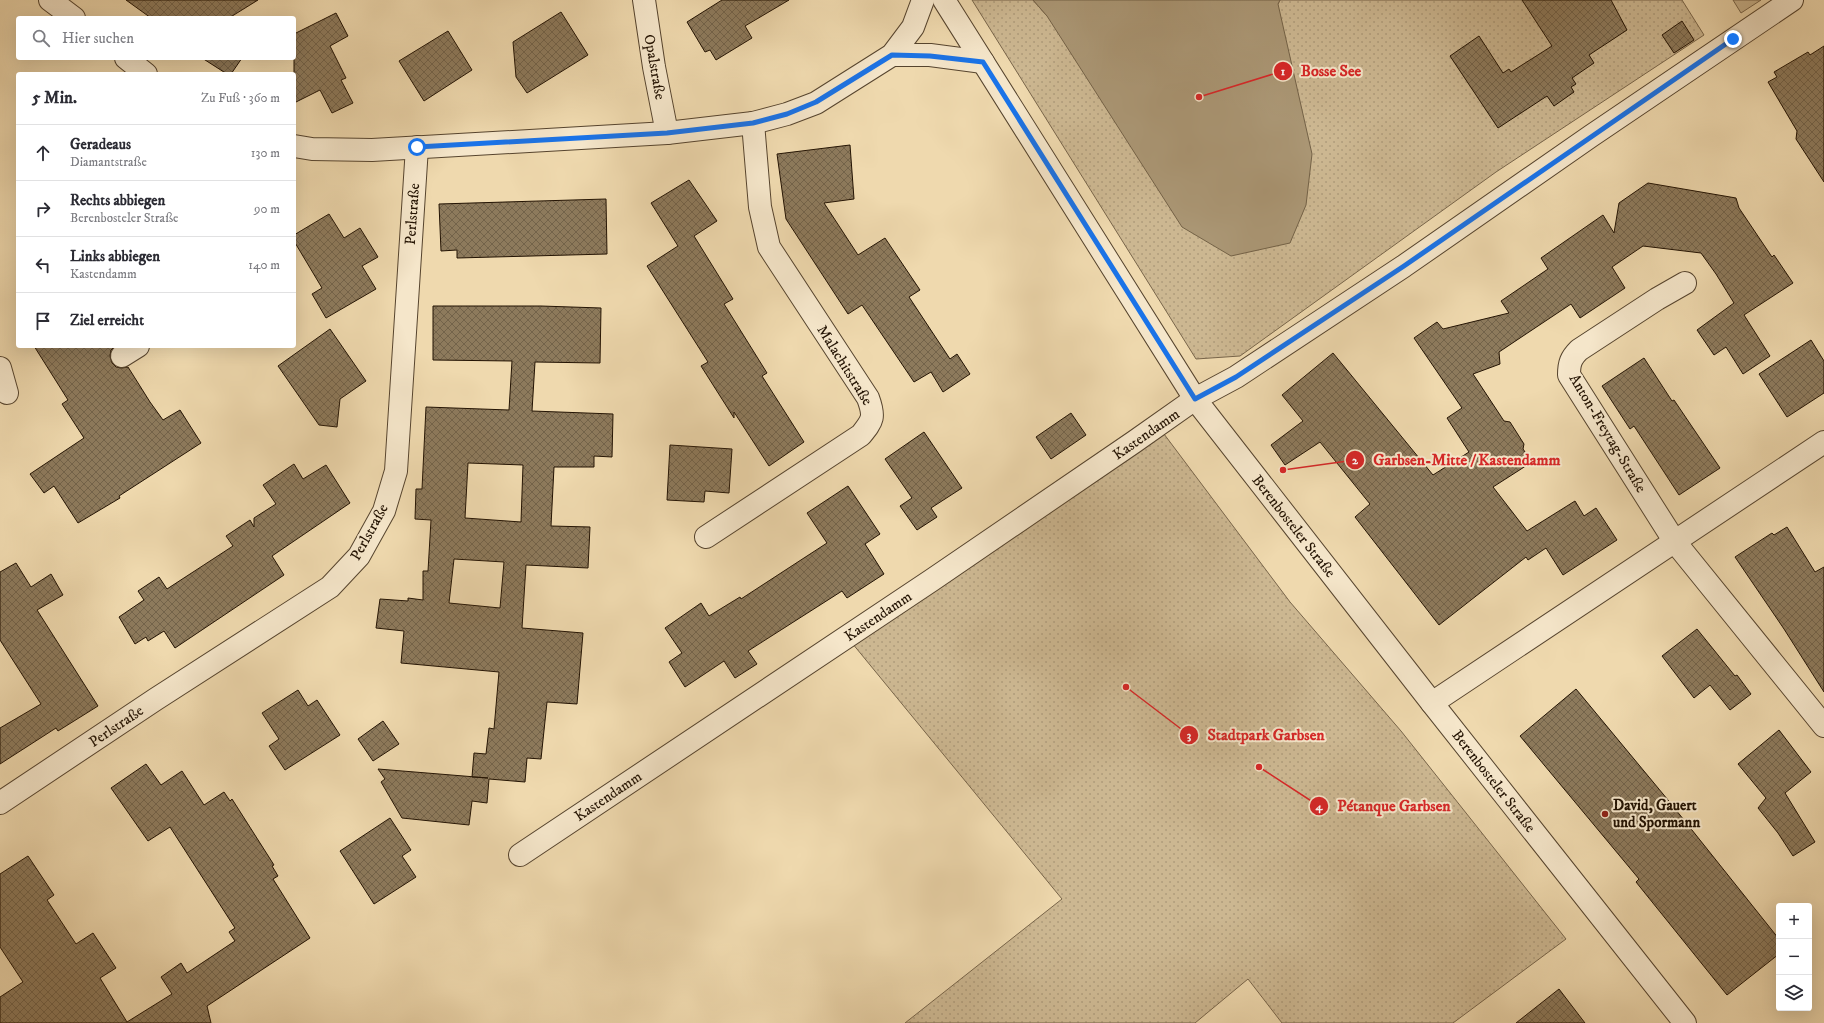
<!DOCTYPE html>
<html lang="de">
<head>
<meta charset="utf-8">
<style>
	:root { --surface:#fff; --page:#f2f2f3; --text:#2b2b33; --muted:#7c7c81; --line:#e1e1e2 }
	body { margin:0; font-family:"IM FELL DW Pica",serif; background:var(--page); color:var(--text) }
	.controls { position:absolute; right:12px; bottom:12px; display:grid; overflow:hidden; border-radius:4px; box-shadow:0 4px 16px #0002 }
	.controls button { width:36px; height:36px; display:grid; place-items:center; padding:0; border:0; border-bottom:1px solid var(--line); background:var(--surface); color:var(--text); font:20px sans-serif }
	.stop { position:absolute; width:12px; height:12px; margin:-9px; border:3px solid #1a73e8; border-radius:50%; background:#fff }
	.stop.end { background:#1a73e8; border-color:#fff; box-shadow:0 1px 4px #0008 }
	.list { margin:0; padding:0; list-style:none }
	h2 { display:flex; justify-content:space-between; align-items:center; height:52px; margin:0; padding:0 16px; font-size:17px }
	h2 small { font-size:13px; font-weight:400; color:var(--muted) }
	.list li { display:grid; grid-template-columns:26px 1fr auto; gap:12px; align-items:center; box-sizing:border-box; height:56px; padding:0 16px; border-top:1px solid var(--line) }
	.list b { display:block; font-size:15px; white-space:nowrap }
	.list p { margin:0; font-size:13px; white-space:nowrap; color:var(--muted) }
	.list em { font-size:13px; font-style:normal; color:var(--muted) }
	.icon { flex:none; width:22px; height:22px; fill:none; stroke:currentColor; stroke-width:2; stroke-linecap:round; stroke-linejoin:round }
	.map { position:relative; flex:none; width:1824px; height:1023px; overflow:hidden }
	.search { position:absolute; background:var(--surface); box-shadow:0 4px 16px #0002; left:16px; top:16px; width:280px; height:44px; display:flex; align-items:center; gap:10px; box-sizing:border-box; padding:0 14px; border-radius:4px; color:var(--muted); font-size:15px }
	.panel { position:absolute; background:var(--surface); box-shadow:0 4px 16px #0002; left:16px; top:72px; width:280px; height:276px; border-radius:4px }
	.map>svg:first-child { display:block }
	.grass { fill:#ccb791; stroke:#78654a }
	.park { fill:url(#park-dots); stroke:#78654a }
	.water { fill:#aa9674; stroke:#746247 }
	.building { fill:url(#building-cross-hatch); stroke:#231303; fill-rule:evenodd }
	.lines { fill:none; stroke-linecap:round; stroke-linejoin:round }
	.minor-casing { stroke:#56442e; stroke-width:24 }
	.minor { stroke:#f5e6ca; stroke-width:22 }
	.route { stroke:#1a73e8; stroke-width:5 }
	.poi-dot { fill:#8f2418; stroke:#f5e6ca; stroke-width:1.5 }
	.labels { text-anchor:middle; stroke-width:4; stroke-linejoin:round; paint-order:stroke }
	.street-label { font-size:15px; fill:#231303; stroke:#f5e6ca }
	.poi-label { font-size:15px; font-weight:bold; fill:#231303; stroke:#f5e6ca; text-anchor:start }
	.leader { fill:none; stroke:#d62828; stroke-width:1.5 }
	.callout-dot { fill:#d62828; stroke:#f5e6ca; stroke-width:1.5 }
	.mark-label { font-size:12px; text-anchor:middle; font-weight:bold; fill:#fff }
	.callout-label { font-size:16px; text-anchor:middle; font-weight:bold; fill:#d62828; stroke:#f5e6ca; stroke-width:4; stroke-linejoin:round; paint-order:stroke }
</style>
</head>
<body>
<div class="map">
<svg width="1824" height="1023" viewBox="0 0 1824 1023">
	<defs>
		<pattern id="park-dots" width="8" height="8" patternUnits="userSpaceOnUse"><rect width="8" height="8" fill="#ccb791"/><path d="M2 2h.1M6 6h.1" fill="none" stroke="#af9c7b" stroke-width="1.8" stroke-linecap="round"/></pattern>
		<pattern id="building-cross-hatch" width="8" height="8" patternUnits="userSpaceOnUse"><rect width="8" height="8" fill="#8d7a5c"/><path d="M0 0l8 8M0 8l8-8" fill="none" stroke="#73634a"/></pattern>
	</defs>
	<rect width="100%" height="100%" fill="#efd9ae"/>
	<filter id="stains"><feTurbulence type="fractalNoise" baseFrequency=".005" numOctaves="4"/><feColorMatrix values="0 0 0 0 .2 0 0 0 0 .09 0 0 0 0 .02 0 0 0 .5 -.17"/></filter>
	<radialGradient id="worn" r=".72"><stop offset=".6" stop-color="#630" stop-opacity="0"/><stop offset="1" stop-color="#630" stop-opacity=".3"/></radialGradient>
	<path class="grass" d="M 1733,0 L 1761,0 L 1741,13 Z"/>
	<g class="park">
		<path d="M 972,0 L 1033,0 L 1047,16 L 1278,4 L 1280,0 L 1682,0 L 1704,35 L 1496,172 L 1240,356 L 1196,359 Z"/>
		<path d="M 1164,434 L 1290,602 L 1401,731 L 1566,939 L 1453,1023 L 1282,1023 L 1248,979 L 1195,1023 L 905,1023 L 1062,899 L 852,643 Z"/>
	</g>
	<path class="water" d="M 1033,0 L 1280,0 L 1278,4 L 1312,154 L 1306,205 L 1290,243 L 1231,256 L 1182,227 L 1047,16 Z"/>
	<g class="building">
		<path d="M 126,0 L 258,0 L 229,18 L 151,18 Z"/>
		<path d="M 722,0 L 789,0 L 745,26 L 752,38 L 716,60 L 710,50 L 705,52 L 687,22 Z"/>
		<path d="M 1522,0 L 1611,0 L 1627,30 L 1589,55 L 1594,63 L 1572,78 L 1576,84 L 1571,87 L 1574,92 L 1554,106 L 1547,96 L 1498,128 L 1450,56 L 1479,36 L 1503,73 L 1509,69 L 1511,72 L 1552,46 Z"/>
		<path d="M 561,12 L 588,55 L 527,93 L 516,77 L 513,42 Z"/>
		<path d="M 336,13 L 348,36 L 330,46 L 346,78 L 341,80 L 353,103 L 332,113 L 320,90 L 294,103 L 294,34 Z"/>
		<path d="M 1682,21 L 1694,40 L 1674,53 L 1662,35 Z"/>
		<path d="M 448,31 L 472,70 L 424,101 L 399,61 Z"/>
		<path d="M 1824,46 L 1824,182 L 1796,139 L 1797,131 L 1768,82 L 1777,77 L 1774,72 L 1808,52 L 1810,55 Z"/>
		<path d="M 202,58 L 242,58 L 231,74 L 227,74 Z"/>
		<path d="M 850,145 L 854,199 L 824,203 L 858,255 L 885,238 L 920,290 L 909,297 L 950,359 L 957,354 L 970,374 L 943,392 L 931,372 L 914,382 L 862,305 L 848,314 L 786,219 L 777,154 Z"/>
		<path d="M 689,180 L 717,221 L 694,236 L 733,299 L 724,304 L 767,373 L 762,376 L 804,442 L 769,466 L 734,412 L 734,418 L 701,366 L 708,362 L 647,266 L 678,246 L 651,203 Z"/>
		<path d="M 1648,183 L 1736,198 L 1739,208 L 1772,257 L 1774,255 L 1793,283 L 1744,315 L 1770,356 L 1743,374 L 1726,347 L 1714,355 L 1697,330 L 1734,303 L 1716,274 L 1701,253 L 1643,246 L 1612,267 L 1625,288 L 1580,318 L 1571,304 L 1499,352 L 1500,364 L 1473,374 L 1504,421 L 1510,422 L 1524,444 L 1523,449 L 1532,462 L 1493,487 L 1527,531 L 1575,501 L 1584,516 L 1596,508 L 1617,540 L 1563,575 L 1546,548 L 1528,560 L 1526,557 L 1439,625 L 1355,517 L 1370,504 L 1320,442 L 1285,465 L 1271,445 L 1303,421 L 1282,395 L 1333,353 L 1433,475 L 1469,452 L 1447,418 L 1462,408 L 1414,338 L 1437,322 L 1443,329 L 1509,313 L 1501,301 L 1548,269 L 1541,258 L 1603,215 L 1614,233 L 1619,203 Z"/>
		<path d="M 606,199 L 607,254 L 457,258 L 457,250 L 441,251 L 439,204 Z"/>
		<path d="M 329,214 L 344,238 L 360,228 L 378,257 L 362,266 L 376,289 L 326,318 L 312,294 L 322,288 L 294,241 L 294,235 Z"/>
		<path d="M 433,306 L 541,306 L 601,308 L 600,363 L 535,362 L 532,411 L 613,414 L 612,457 L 594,456 L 594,467 L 554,467 L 551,526 L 590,527 L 588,568 L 526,565 L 522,628 L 583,633 L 577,704 L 547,702 L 541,759 L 527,758 L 525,782 L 489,779 L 487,803 L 472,801 L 469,825 L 402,818 L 381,782 L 385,779 L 378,769 L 488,778 L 472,777 L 474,753 L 486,754 L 489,728 L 494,729 L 499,672 L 401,663 L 404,631 L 376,628 L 380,599 L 408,601 L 408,598 L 423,600 L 423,571 L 428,571 L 431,520 L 415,519 L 416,489 L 422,489 L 426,407 L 509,410 L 512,361 L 433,360 ZM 468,463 L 523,465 L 521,522 L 465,518 ZM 454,559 L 504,562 L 500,608 L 449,603 Z"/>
		<path d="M 330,329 L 366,381 L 340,399 L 337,427 L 319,425 L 278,366 Z"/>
		<path d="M 1811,340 L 1824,361 L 1824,393 L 1787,417 L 1759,374 Z"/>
		<path d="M 34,346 L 115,346 L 111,350 L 110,356 L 112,363 L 116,367 L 122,368 L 128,367 L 150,402 L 163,420 L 180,410 L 201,443 L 119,496 L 120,498 L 78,523 L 54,486 L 44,493 L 30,474 L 84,438 L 62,404 L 68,400 Z"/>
		<path d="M 1644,358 L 1672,401 L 1674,400 L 1720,468 L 1679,495 L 1634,426 L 1630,429 L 1602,386 Z"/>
		<path d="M 1071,413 L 1086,435 L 1051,459 L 1036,437 Z"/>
		<path d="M 924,432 L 962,488 L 931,508 L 937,517 L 917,530 L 900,506 L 912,498 L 885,459 Z"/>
		<path d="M 670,445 L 732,449 L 729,493 L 705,491 L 704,502 L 667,500 Z"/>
		<path d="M 294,464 L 303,479 L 326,465 L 350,503 L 272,556 L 284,575 L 175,648 L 164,631 L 148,641 L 146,637 L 135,644 L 119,617 L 144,600 L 138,591 L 159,577 L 167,589 L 233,546 L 226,536 L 250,520 L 254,527 L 254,518 L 276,504 L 263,485 Z"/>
		<path d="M 848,486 L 880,534 L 865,544 L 884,574 L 847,598 L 842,591 L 748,651 L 757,664 L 735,678 L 724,661 L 685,687 L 669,662 L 682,653 L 665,628 L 701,603 L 709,616 L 740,597 L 741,599 L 827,543 L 807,513 Z"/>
		<path d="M 1787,527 L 1815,572 L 1824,567 L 1824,692 L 1784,629 L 1735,557 L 1772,533 L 1774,535 Z"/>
		<path d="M 16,563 L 31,587 L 51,574 L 63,595 L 37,610 L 98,706 L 58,731 L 56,728 L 0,764 L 0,728 L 41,704 L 0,640 L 0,572 Z"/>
		<path d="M 1697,629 L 1735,676 L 1737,675 L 1751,694 L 1730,710 L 1710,685 L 1694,698 L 1662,656 Z"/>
		<path d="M 1576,689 L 1668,800 L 1779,939 L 1779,954 L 1727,995 L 1636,882 L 1639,879 L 1520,736 Z"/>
		<path d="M 298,690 L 308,706 L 317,700 L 340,735 L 285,770 L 269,746 L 279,739 L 262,713 Z"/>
		<path d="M 383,721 L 399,744 L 373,761 L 358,739 Z"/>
		<path d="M 1779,730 L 1811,772 L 1785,793 L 1815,842 L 1793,856 L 1778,833 L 1758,808 L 1766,798 L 1738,764 Z"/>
		<path d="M 146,764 L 161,785 L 182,771 L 204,805 L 224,792 L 230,801 L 232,799 L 274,865 L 272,866 L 278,876 L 273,879 L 310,938 L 207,1006 L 211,1023 L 0,1023 L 0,997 L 23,982 L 0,947 L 0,874 L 28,856 L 54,895 L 47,900 L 76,944 L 93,933 L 116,968 L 100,978 L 127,1022 L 172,994 L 161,977 L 181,963 L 187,973 L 235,941 L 229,932 L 235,928 L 170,827 L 148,841 L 111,788 Z"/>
		<path d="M 390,818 L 411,850 L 402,856 L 416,877 L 374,904 L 340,851 Z"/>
		<path d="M 1559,989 L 1585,1023 L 1516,1023 Z"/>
	</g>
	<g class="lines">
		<defs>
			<g id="minor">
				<path d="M 50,0 L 74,18"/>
				<path d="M 644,0 L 654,67 L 667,133"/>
				<path d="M 944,0 L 1195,399 L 1432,703 L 1685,1023"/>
				<path d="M 892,55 L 930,55 L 983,62"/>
				<path d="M 126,58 L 146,74"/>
				<path d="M 294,146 L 312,149 L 372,150 L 667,133 L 753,123 L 787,114 L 816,103 L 892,55 L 913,27 L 923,0"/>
				<path d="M 1685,283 L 1657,299 L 1579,350 C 1571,358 1569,363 1569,375 L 1675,542 L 1824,726"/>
				<path d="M 122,356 L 138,346"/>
				<path d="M 0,368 L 7,393"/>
				<path d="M 706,537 L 861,435 C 873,420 875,417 868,398 L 769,247 L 760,207 L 753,123"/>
				<path d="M 1432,703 L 1824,442"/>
				<path d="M 0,803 L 156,699 L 330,587 L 359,556 L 384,511 L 396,471 L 417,147"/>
				<path d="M 520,855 L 932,580 L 1134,442 L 1195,399 L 1236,377 L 1404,266 L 1591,136 L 1792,0"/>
			</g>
		</defs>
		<use href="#minor" class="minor-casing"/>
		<use href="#minor" class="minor"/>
	</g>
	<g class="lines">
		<path class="route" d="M 417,147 L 667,133 L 753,123 L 787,114 L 816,102 L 892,55 L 930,56 L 983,62 L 1195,399 L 1236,377 L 1404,266 L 1733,39"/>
	</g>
	<circle class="poi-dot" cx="1605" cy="814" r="4"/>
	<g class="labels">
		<g class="street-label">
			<text transform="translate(655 67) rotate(80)" y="5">Opalstraße</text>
			<text transform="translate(412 214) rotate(-86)" y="5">Perlstraße</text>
			<text transform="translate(845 365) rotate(58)" y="5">Malachitstraße</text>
			<text transform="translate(1608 433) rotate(59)" y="5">Anton-Freytag-Straße</text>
			<text transform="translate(1146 434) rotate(-35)" y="5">Kastendamm</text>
			<text transform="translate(1294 526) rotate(52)" y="5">Berenbosteler Straße</text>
			<text transform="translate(369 532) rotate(-61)" y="5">Perlstraße</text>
			<text transform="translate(878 616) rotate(-34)" y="5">Kastendamm</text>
			<text transform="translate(116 726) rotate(-34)" y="5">Perlstraße</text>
			<text transform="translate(1494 781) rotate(52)" y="5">Berenbosteler Straße</text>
			<text transform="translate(608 796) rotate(-34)" y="5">Kastendamm</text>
		</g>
		<g class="poi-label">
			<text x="1613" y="810">David, Gauert<tspan x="1613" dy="17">und Spormann</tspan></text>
		</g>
	</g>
	<path class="leader" d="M1199 97L1283 71M1283 470L1355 460M1126 687L1189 735M1259 767L1319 806"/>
	<g class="callout-dot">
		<circle cx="1199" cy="97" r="4"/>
		<circle cx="1283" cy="470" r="4"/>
		<circle cx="1126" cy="687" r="4"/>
		<circle cx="1259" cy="767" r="4"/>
		<circle cx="1283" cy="71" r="10"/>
		<circle cx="1355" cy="460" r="10"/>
		<circle cx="1189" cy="735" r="10"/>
		<circle cx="1319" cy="806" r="10"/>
	</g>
	<g class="mark-label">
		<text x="1283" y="75">1</text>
		<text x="1355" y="464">2</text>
		<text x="1189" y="739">3</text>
		<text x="1319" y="810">4</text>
	</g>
	<g class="callout-label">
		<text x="1331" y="76">Bosse See</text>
		<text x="1467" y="465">Garbsen-Mitte / Kastendamm</text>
		<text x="1266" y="740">Stadtpark Garbsen</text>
		<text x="1394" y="811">Pétanque Garbsen</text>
	</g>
	<rect width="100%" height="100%" filter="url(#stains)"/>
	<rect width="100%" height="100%" fill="url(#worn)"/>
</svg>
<div class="controls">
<button>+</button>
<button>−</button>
<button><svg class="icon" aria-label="layers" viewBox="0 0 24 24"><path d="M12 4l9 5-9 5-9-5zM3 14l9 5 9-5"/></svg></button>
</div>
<div class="stop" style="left:417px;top:147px"></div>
<div class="stop end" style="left:1733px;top:39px"></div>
<div class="search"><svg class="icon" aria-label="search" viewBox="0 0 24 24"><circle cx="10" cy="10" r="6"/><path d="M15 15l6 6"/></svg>Hier suchen</div>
<section class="panel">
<h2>5 Min.<small>Zu Fuß · 360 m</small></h2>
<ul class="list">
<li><svg class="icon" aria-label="ahead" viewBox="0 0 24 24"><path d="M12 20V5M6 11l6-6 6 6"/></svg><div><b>Geradeaus</b><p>Diamantstraße</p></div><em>130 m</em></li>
<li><svg class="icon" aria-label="right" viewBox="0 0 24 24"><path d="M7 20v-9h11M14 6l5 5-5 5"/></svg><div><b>Rechts abbiegen</b><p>Berenbosteler Straße</p></div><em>90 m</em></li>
<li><svg class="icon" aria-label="left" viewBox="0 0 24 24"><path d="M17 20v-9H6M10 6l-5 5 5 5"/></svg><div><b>Links abbiegen</b><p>Kastendamm</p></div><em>140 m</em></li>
<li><svg class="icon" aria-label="arrive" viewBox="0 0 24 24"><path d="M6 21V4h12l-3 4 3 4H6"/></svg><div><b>Ziel erreicht</b></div></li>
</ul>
</section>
</div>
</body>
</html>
